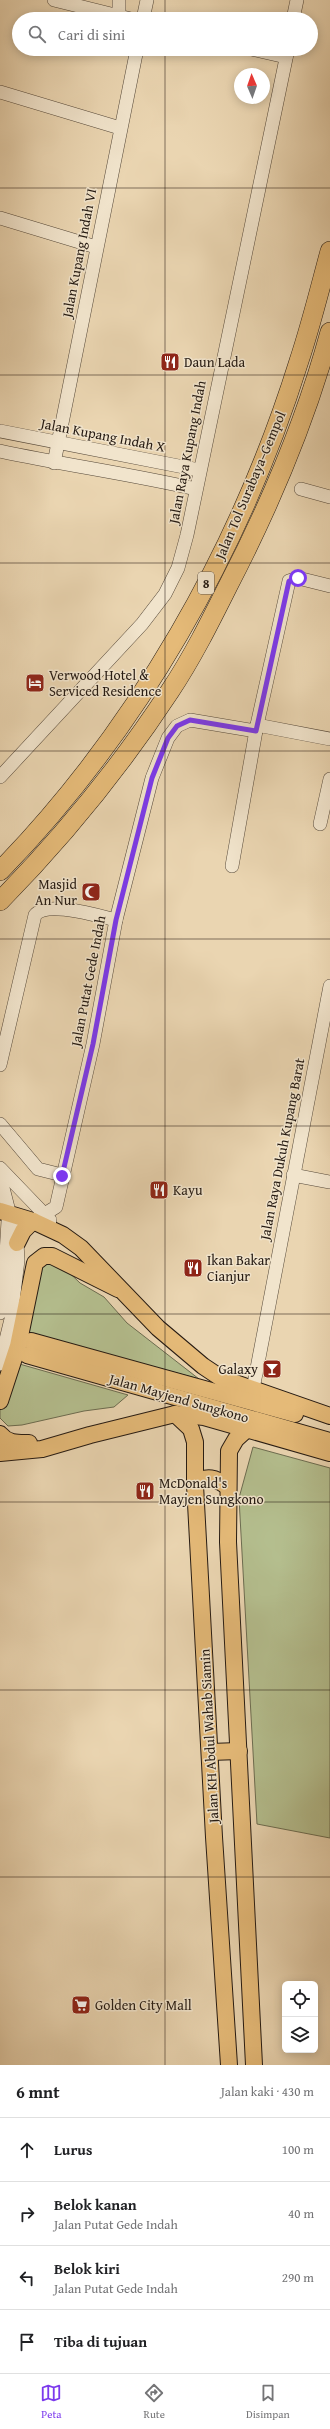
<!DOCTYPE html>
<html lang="id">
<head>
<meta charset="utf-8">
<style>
	:root { --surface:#fff; --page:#f6f6f6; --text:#202124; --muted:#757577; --line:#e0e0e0; --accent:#7c3aed }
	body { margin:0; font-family:"Gentium Book Plus",serif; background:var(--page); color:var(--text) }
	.controls { position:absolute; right:12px; bottom:12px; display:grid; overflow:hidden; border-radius:6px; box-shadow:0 2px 10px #0003 }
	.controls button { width:36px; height:36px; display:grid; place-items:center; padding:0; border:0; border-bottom:1px solid var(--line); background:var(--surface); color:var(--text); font:20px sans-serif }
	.compass { position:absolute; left:234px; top:68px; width:36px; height:36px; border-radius:50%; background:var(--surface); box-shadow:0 2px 10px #0003; rotate:358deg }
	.stop { position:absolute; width:12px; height:12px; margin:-9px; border:3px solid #7c3aed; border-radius:50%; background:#fff }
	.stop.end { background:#7c3aed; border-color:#fff; box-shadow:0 1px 4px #0008 }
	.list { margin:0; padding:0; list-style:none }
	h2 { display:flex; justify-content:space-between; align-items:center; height:52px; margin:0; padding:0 16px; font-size:17px }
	h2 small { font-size:13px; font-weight:400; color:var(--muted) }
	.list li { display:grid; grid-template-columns:26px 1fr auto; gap:12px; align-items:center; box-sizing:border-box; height:64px; padding:0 16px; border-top:1px solid var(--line) }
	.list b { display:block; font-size:15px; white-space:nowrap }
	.list p { margin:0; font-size:13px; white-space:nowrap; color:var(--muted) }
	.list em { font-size:13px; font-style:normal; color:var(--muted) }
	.icon { flex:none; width:22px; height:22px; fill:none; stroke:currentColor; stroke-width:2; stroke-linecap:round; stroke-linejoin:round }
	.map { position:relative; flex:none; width:330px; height:2065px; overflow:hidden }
	.search { position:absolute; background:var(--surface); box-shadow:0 2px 10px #0003; left:12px; right:12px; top:12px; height:44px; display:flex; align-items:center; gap:10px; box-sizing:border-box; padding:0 14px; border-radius:22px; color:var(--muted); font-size:15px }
	.sheet { height:308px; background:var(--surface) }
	nav { display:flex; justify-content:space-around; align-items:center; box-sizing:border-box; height:56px; border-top:1px solid var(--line); background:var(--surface); font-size:11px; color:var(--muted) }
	nav a { display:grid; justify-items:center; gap:2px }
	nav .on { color:var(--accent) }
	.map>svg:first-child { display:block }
	.green { fill:#b4be8e; stroke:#6c6c50 }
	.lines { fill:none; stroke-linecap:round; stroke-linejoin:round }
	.minor-casing { stroke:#56493a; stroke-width:14 }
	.major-casing { stroke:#251a12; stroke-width:18 }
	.highway-casing { stroke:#251a12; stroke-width:20 }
	.minor { stroke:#f1e4cc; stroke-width:13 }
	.major { stroke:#e5ba78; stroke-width:16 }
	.highway { stroke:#e5ba78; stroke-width:19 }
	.route { stroke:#7c3aed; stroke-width:5 }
	.grid { fill:none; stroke:#251a12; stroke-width:1; stroke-opacity:0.55 }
	.labels { text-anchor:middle; stroke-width:3; stroke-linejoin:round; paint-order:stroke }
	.shield { fill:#f1e4cc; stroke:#62574a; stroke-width:1 }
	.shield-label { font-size:13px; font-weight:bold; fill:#251a12 }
	.street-label { font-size:14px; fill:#251a12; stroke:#f1e4cc }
	.poi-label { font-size:14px; fill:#251a12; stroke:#f1e4cc; text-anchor:start }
</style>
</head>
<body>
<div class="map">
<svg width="330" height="2065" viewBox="0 0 330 2065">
	<rect width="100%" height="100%" fill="#ead5b1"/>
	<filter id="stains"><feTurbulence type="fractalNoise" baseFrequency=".005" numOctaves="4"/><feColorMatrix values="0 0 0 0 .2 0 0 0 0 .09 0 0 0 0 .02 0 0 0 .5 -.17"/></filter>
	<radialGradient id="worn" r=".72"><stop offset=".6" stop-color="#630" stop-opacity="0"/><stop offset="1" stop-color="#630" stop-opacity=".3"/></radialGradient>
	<g class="green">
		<path d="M 54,1258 L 80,1283 L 104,1297 L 127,1323 L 199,1379 L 24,1332 L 37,1263 Z"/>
		<path d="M 16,1363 L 128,1395 L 114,1407 L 84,1411 L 22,1425 L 8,1426 L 0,1418 L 0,1404 Z"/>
		<path d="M 253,1447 L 330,1468 L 330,1838 L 257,1824 L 239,1498 Z"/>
	</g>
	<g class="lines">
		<defs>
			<g id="minor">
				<path d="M 54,0 L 131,19"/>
				<path d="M 119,0 L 119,15"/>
				<path d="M 143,19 L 147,0"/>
				<path d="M 293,19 L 297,0"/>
				<path d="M 251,49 L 286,57"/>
				<path d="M 0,92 L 120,128"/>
				<path d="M 0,218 L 96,247"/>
				<path d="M 0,431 L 199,470"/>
				<path d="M 0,451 C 65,465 131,474 196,489"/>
				<path d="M 54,463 L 137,49"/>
				<path d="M 301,489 L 330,497"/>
				<path d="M 257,725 L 289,581 L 298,578 L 330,586"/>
				<path d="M 0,777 L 142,624 L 165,594 L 178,568 L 187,535 L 288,49"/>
				<path d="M 320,824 L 330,779"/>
				<path d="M 232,866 L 257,725 L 330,739"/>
				<path d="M 0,1065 L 35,915 C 47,900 99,916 116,920"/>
				<path d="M 0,1124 L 38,1169 L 62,1175"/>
				<path d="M 0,1168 L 50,1220"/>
				<path d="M 293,1175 L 330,1182"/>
				<path d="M 0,1176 L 17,1243 L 18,1260 L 11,1319 L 0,1364"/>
				<path d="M 33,1221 L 56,1207 L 93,1044 L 116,920 L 152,778 L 168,738 L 177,726 L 190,720 L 256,731"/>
				<path d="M 0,1313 L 4,1287 L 8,1221"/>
				<path d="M 253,1389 L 330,986"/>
			</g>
			<g id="major">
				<path d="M 0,1211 L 33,1221 L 63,1235 L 81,1248 L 158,1328 L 203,1366 L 221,1378 L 330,1416"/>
				<path d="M 17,1243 L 23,1231 L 33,1221"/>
				<path d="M 31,1341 L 295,1414"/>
				<path d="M 27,1355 L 330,1441"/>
				<path d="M 0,1401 L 18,1346 L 35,1263 L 44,1256 L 52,1256 L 118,1289"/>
				<path d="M 175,1414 L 191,1429 L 195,1442 L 195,1485 L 214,1837 L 229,2065"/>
				<path d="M 247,1429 L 236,1439 L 229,1451 L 228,1542 L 254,2065"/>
				<path d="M 0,1434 C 8,1444 18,1443 29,1443"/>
				<path d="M 0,1453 L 42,1449 L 90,1435 L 175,1414 L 204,1417 L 330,1453"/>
				<path d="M 195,1485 C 206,1474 216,1478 228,1487"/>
				<path d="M 210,1752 L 239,1751"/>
			</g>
			<g id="highway">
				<path d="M 0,871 C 138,729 240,550 299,361 C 311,325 320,288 330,251"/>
				<path d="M 0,901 C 63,837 120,767 170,691 C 192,658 210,622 228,586 C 270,505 306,420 330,332"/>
			</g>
		</defs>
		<use href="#minor" class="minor-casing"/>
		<use href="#major" class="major-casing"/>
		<use href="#highway" class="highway-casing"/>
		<use href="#minor" class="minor"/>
		<use href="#major" class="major"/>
		<use href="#highway" class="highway"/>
	</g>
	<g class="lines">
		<path class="route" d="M 62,1176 L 93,1044 L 116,920 L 152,778 L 168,738 L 177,726 L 190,720 L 256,731 L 289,581 L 298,578"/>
	</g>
	<path class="grid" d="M 165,0 L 165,19M 165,49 L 165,2065M 0,188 L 330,188M 0,375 L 330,375M 0,563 L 330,563M 0,751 L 330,751M 0,939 L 330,939M 0,1126 L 330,1126M 0,1314 L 330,1314M 0,1502 L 330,1502M 0,1690 L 330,1690M 0,1877 L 330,1877"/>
	<defs>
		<symbol id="restaurant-square" viewBox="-11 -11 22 22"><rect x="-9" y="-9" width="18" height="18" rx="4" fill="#8f2418" stroke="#f1e4cc"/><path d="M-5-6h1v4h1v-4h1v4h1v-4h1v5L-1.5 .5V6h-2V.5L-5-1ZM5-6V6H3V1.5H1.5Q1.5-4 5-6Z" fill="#fff"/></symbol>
		<symbol id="hotel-square" viewBox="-11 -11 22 22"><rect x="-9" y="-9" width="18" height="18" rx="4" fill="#8f2418" stroke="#f1e4cc"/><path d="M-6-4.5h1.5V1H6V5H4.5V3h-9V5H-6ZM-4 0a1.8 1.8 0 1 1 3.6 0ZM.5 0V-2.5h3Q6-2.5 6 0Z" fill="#fff"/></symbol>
		<symbol id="mosque-square" viewBox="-11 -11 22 22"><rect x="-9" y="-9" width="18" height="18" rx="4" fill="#8f2418" stroke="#f1e4cc"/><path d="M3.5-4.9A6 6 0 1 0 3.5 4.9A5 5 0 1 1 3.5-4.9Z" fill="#fff"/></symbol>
		<symbol id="bar-square" viewBox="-11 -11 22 22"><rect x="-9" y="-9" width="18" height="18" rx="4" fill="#8f2418" stroke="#f1e4cc"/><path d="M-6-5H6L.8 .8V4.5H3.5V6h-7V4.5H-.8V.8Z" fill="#fff"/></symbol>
		<symbol id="supermarket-square" viewBox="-11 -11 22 22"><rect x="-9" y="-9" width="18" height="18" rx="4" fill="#8f2418" stroke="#f1e4cc"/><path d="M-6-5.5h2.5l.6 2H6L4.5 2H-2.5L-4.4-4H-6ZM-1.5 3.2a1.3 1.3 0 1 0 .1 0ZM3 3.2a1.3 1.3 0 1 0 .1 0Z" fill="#fff"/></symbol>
	</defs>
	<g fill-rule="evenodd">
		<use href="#restaurant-square" x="159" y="351" width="22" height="22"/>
		<use href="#hotel-square" x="24" y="672" width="22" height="22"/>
		<use href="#mosque-square" x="80" y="881" width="22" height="22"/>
		<use href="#restaurant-square" x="148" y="1179" width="22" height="22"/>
		<use href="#restaurant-square" x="182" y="1257" width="22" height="22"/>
		<use href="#bar-square" x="261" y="1358" width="22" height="22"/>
		<use href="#restaurant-square" x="134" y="1480" width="22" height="22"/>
		<use href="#supermarket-square" x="70" y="1994" width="22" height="22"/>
	</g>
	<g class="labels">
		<rect class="shield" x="198" y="572" width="16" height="22" rx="3"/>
		<g class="shield-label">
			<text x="206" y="588">8</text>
		</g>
		<g class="street-label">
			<text transform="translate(79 253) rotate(-79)" y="5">Jalan Kupang Indah VI</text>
			<text transform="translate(103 435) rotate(11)" y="5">Jalan Kupang Indah X</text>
			<text transform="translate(187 452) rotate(-79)" y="5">Jalan Raya Kupang Indah</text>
			<text transform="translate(250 485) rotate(-67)" y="5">Jalan Tol Surabaya–Gempol</text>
			<text transform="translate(88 981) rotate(-79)" y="5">Jalan Putat Gede Indah</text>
			<text transform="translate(282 1149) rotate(-79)" y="5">Jalan Raya Dukuh Kupang Barat</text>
			<text transform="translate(179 1398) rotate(16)" y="5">Jalan Mayjend Sungkono</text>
			<text transform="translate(209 1736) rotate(-93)" y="5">Jalan KH Abdul Wahab Siamin</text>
		</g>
		<g class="poi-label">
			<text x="184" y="367">Daun Lada</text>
			<text x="49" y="680">Verwood Hotel &amp;<tspan x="49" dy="16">Serviced Residence</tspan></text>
			<text x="77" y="889" text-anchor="end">Masjid<tspan x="77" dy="16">An Nur</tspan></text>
			<text x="173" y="1195">Kayu</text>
			<text x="207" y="1265">Ikan Bakar<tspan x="207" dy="16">Cianjur</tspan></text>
			<text x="258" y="1374" text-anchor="end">Galaxy</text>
			<text x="159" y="1488">McDonald's<tspan x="159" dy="16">Mayjen Sungkono</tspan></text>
			<text x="95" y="2010">Golden City Mall</text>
		</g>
	</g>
	<rect width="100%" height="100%" filter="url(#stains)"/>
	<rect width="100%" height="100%" fill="url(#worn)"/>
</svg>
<div class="controls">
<button><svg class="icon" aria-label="locate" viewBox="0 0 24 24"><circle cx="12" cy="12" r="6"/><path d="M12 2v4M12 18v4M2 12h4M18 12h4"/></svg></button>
<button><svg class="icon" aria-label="layers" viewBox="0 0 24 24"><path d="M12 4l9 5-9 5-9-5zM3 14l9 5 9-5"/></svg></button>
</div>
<svg class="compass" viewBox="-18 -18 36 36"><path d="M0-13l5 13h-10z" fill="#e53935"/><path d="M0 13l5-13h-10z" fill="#757577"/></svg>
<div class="stop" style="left:298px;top:578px"></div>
<div class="stop end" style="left:62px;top:1176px"></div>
<div class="search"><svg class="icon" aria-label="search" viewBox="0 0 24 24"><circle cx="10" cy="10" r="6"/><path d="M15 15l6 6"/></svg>Cari di sini</div>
</div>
<section class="sheet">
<h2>6 mnt<small>Jalan kaki · 430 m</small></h2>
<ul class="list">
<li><svg class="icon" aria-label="ahead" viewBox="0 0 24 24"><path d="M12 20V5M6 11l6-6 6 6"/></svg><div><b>Lurus</b></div><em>100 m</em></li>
<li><svg class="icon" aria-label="right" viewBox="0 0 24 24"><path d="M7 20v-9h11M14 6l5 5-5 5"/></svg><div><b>Belok kanan</b><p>Jalan Putat Gede Indah</p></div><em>40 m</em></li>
<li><svg class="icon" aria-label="left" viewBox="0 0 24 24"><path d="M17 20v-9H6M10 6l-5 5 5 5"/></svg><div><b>Belok kiri</b><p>Jalan Putat Gede Indah</p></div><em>290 m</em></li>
<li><svg class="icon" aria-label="arrive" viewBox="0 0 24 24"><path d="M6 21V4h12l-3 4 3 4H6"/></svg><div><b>Tiba di tujuan</b></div></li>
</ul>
</section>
<nav>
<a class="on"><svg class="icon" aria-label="map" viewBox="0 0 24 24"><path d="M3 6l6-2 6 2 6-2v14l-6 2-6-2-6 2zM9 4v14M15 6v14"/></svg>Peta</a>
<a><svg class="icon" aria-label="directions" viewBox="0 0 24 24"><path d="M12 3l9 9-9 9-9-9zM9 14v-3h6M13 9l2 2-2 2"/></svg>Rute</a>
<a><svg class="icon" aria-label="saved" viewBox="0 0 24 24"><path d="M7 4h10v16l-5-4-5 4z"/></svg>Disimpan</a>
</nav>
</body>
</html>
